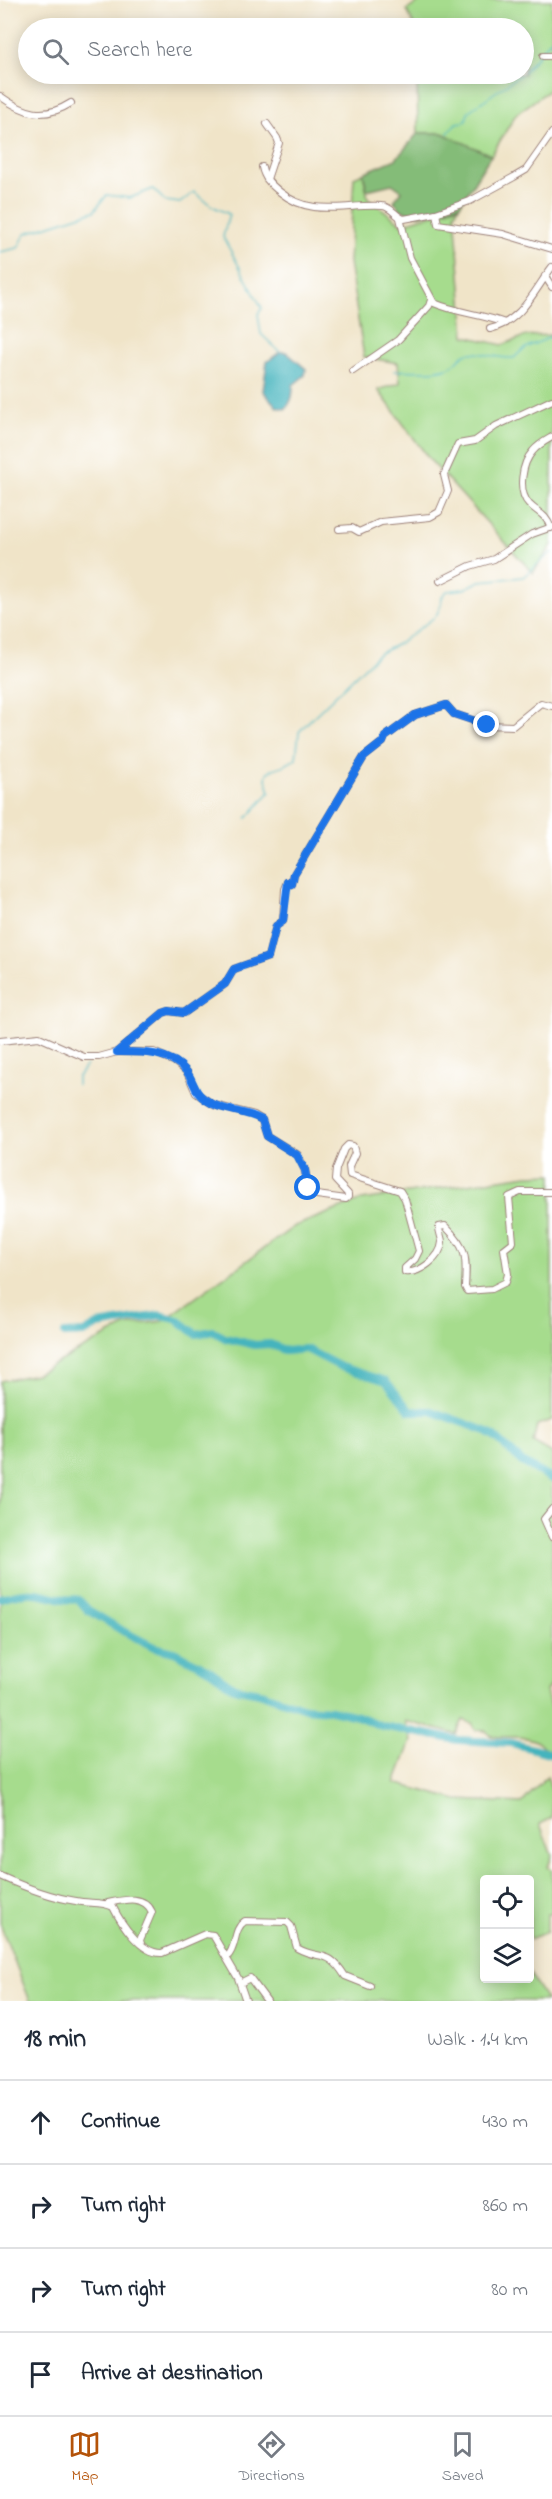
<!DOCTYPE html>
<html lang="en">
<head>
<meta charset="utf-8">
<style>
	:root { --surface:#fff; --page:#f2f2f3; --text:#1f2937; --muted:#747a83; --line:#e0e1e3; --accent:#b45309 }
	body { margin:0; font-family:"Indie Flower",sans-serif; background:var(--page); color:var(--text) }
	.controls { position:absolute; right:18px; bottom:18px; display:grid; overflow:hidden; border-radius:6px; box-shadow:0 3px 15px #0003 }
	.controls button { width:54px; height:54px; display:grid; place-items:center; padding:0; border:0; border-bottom:2px solid var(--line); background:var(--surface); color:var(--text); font:30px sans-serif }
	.stop { position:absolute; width:18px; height:18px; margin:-14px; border:4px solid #1a73e8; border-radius:50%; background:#fff }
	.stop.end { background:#1a73e8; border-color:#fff; box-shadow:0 2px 6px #0008 }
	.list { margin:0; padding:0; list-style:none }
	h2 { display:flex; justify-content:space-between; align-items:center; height:78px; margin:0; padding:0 24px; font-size:26px }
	h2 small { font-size:20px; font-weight:400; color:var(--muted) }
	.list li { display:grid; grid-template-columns:39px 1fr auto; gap:18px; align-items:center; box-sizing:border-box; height:84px; padding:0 24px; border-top:2px solid var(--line) }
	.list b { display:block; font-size:22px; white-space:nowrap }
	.list em { font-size:20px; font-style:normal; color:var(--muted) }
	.icon { flex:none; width:33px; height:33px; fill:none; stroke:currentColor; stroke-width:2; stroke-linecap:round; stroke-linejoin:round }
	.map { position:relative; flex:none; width:552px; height:2001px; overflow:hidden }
	.search { position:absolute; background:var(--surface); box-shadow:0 3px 15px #0003; left:18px; right:18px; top:18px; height:66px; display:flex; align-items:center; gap:15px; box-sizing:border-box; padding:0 21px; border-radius:33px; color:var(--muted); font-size:22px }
	.sheet { height:414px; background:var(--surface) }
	nav { display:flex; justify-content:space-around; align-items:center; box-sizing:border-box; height:84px; border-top:2px solid var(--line); background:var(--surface); font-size:16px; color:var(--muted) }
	nav a { display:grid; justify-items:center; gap:3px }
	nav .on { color:var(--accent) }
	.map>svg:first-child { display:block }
	.green { fill:#a6dc8d; stroke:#787e5c; stroke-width:1.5 }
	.forest { fill:#84bc78; stroke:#676e52; stroke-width:1.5 }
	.water { fill:#45b4bd; stroke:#486a74; stroke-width:1.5 }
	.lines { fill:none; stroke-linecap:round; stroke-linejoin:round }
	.stream { stroke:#45b4bd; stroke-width:1.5 }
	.river { stroke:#45b4bd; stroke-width:8 }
	.minor-casing { stroke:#9d827a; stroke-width:8 }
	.minor { stroke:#fff; stroke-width:6 }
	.route { stroke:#1a73e8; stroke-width:8 }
</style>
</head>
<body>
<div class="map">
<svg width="552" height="2001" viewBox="0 0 552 2001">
	<rect width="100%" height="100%" fill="#fff"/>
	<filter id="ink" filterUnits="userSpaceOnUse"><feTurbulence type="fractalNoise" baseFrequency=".0167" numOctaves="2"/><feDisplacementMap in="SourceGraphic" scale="12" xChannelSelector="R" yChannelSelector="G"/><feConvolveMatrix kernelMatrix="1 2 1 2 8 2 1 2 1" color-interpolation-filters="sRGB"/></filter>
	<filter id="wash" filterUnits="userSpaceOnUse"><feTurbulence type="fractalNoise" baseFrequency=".008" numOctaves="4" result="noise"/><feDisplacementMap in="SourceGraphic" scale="24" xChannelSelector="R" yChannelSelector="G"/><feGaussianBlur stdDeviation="1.35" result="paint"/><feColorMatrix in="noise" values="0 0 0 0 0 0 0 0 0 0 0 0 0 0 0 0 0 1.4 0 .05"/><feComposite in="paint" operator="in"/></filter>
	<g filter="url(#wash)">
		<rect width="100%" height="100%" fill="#f0e4c8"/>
		<g class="green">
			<path d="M 422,0 L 552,0 L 552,88 L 516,114 L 491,156 L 442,133 L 418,133 L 417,74 L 524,74 L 524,28 L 415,28 L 407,10 Z"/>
			<path d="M 363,173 L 368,198 L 402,224 L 459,206 L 455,213 L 465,336 L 502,345 L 526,336 L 552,335 L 552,545 L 533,573 L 430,460 L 378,390 L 400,383 L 398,363 L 364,357 L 349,262 L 354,177 Z"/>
			<path d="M 552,1174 L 552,1420 L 537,1425 L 533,1442 L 552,1453 L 552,1683 L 546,1691 L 552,1713 L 552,1751 L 543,1748 C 533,1732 508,1739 491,1736 L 486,1731 L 476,1730 L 472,1723 L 463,1720 L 456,1734 L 405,1721 L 411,1741 L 395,1783 L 457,1800 L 522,1803 L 547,1776 L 552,1790 L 552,1818 L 540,1824 L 552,1856 L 548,1867 L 552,1869 L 552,1914 L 547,1914 L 547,1932 L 530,1939 L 530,1880 L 484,1880 L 484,1978 L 530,1978 L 530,1974 L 547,2001 L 30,2001 L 0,1924 L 0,1381 L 36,1374 L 125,1326 L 163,1321 L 295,1226 L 362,1200 L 527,1175 Z"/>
		</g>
		<path class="forest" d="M 418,133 L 442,133 L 491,155 L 460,205 L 420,215 L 401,210 L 394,201 L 402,191 L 392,184 L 367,190 L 363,173 L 396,159 Z"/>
		<path class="water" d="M 280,352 L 286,352 L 306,369 L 305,375 L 293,385 C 293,395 292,402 285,409 L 277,407 L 263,391 L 267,362 Z"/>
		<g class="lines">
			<g class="stream">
				<path d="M 524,72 L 552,38"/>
				<path d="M 448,133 L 456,123 L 465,122 L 469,111 L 521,74"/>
				<path d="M 0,252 L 18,248 L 26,233 L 94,211 L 107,195 L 130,198 L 153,189 L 165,201 L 180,203 L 194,192 L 212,206 L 229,214 L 223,237 L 262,308 L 258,314 L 261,334 L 280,352"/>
				<path d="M 394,371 C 411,369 434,374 450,367 C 457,364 460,355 468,353 C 477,351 500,359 514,358 C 529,342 535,346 552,336"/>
				<path d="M 247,818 L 270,792 L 266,779 L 267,773 C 275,766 285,768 296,758 L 299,732 L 309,721 L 378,654 L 400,643 L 436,616 L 441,605 L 442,597 L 447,591 L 464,589 L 480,581 L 523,577 L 552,552"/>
				<path d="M 77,1085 L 77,1078 L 87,1064"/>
			</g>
			<g class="river">
				<path d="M 65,1334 L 84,1333 L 98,1325 L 161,1315 L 178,1320 L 196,1334 L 213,1331 L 225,1338 L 255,1345 L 270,1344 L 286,1351 L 306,1349 L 341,1367 L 386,1381 L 410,1411 L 431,1411 L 483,1430 L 495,1437 L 522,1462 L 552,1479"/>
				<path d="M 0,1598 C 12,1595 22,1592 34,1593 C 49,1594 64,1602 78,1599 L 88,1610 L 123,1631 L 154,1647 L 174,1652 L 208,1669 L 234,1688 L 264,1694 L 305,1708 L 331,1710 L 357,1716 L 382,1726 L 458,1740 L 511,1743 L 552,1754"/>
			</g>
		</g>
	</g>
	<g filter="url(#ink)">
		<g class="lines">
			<defs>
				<g id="minor">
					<path d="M 543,56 L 552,56"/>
					<path d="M 0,96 C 25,114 44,120 71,103"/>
					<path d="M 262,167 C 264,178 271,185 280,192 C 312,218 344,204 382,206 C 391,206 396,217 404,219 L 436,213 L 470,201 L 514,177 L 526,170 L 552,133"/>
					<path d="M 267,179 L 279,143 L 277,138 L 267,124"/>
					<path d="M 436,213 L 438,224 L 503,234 L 552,249"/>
					<path d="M 400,218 L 410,258 L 434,303 C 457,313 482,314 505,323"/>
					<path d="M 545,276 L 552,287"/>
					<path d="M 490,329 C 522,321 534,291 552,267"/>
					<path d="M 353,371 L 398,340 L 429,306 L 431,300"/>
					<path d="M 551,528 C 545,513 539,514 529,504 C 517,491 522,463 533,451 C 539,444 545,441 552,437"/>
					<path d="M 339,529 L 352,528 L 359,532 L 381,522 L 430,517 L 439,512 L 448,491 L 444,475 L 458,444 L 475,441 L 496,426 L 552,400"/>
					<path d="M 440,581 L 470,566 L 494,559 L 532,534 L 552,527"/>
					<path d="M 0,1041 L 39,1037 L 84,1057 L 99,1057 L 117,1052 L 154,1052 L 175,1062 L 187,1072 L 196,1093 L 214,1105 L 254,1115 L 262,1120 L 267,1136 L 298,1155 L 305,1170 L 308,1188 L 317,1195 L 346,1199 L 348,1197 L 348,1194 L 335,1180 L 336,1169 L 344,1149 L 348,1145 L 353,1146 L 355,1153 L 349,1166 L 350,1175 L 400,1191 L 405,1199 L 419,1251 L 415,1259 L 405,1268 L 405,1272 C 419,1274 441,1258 442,1242 C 442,1238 439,1232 439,1227 L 445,1226 C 467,1248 467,1257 465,1287 L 467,1291 L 492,1289 L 506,1282 L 508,1274 L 504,1249 L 513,1242 L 509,1197 L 520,1192 L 552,1192"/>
					<path d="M 117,1052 L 163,1013 L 169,1011 L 184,1013 L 225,984 L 234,969 L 268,957 L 276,926 L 283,921 L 285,889 L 288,882 L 292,884 L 294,874 L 364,757 L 383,742 L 385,737 L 415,715 L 446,705 L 454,714 L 487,725 L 513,726 L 541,703 L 552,706"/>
					<path d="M 552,1509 L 544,1519 L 552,1537"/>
					<path d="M 0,1876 C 24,1887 50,1897 76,1901 C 88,1904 103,1901 113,1907 C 121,1923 141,1954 162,1953 L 205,1934 L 213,1935 L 238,1978 L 246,2001"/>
					<path d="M 108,1903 C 123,1900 144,1894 152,1912 L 140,1940 L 141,1944"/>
					<path d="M 227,1957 C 238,1946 232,1930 245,1921 L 287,1922 L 291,1926 L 297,1948 C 320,1961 328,1948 345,1976 L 370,1986"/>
					<path d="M 240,1983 L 250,1978 L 267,2001"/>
				</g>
			</defs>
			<use href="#minor" class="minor-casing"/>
			<use href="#minor" class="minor"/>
		</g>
	</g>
	<g class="lines" filter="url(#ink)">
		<path class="route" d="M 308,1188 L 305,1170 L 297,1155 L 267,1136 L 262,1120 C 247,1111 228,1112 213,1104 C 192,1093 198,1088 187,1072 C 170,1051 141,1052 117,1052 L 163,1013 L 169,1011 L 184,1013 L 225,984 L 234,969 L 268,957 L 276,926 L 283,921 L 288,882 L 292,884 L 294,874 L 364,757 L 383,742 L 385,737 L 415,715 L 446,705 L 454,714 L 487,725"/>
	</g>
</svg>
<div class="controls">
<button><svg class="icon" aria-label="locate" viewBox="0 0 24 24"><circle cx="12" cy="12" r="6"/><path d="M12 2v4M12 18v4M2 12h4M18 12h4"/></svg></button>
<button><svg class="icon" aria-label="layers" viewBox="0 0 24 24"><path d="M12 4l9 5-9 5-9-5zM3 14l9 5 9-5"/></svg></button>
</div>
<div class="stop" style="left:308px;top:1188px"></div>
<div class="stop end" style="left:487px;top:725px"></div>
<div class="search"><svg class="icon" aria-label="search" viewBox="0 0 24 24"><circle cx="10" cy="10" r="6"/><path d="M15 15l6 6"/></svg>Search here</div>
</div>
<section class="sheet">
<h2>18 min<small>Walk · 1.4 km</small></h2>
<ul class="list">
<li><svg class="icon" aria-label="ahead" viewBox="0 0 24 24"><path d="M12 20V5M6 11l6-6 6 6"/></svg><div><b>Continue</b></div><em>430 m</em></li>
<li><svg class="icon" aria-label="right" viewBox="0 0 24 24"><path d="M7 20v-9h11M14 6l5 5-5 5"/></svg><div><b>Turn right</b></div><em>860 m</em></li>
<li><svg class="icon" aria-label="right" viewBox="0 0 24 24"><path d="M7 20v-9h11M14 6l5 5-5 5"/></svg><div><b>Turn right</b></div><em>80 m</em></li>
<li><svg class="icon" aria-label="arrive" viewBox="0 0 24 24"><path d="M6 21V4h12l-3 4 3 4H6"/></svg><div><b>Arrive at destination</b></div></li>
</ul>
</section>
<nav>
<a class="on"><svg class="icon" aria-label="map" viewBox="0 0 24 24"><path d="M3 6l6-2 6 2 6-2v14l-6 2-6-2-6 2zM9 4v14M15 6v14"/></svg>Map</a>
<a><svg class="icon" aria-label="directions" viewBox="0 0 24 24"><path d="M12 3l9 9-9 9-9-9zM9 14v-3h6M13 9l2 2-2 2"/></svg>Directions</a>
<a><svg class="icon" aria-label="saved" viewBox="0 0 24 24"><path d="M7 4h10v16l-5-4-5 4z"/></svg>Saved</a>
</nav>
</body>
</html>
